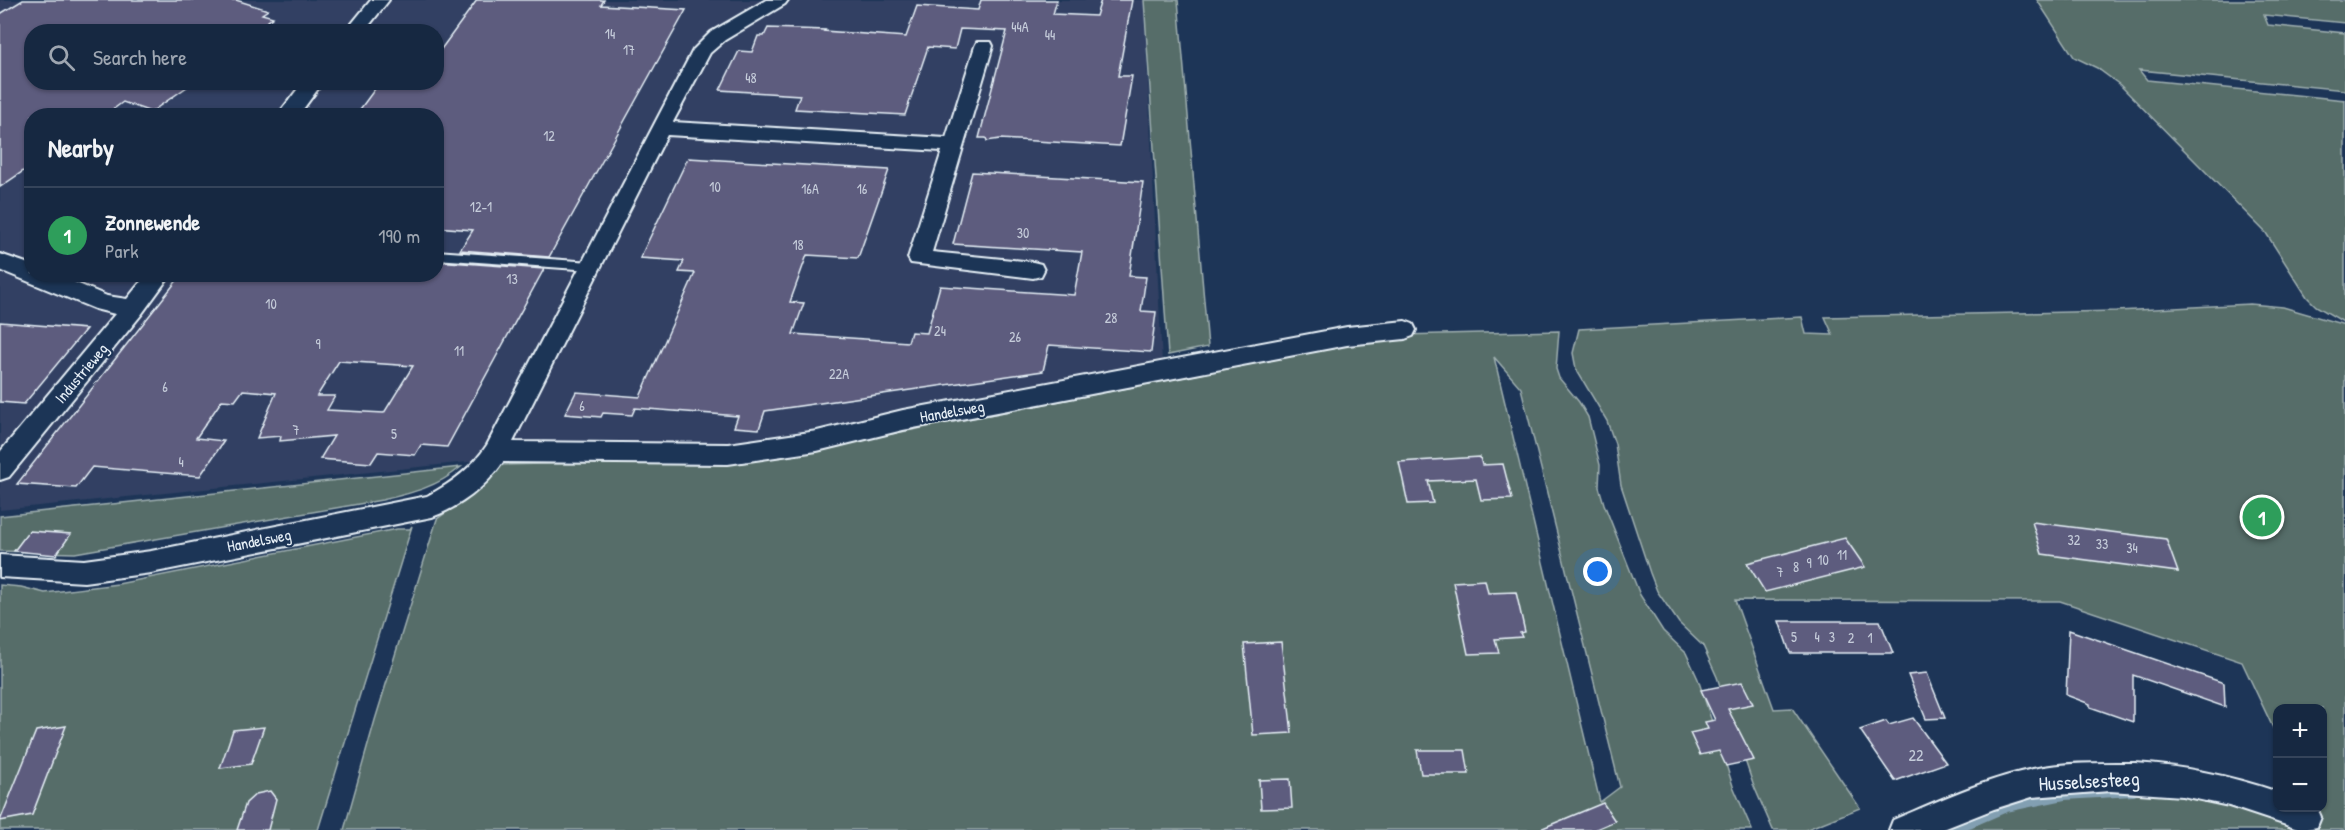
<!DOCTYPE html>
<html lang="en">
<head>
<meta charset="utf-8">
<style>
	:root { --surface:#162841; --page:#1f3048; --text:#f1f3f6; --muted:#9ea6b1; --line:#35445a; --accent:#8abfa5 }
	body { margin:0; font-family:"Patrick Hand",sans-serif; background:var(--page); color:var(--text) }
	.controls { position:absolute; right:18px; bottom:18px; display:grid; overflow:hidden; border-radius:12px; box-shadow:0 2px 4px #0004 }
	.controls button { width:54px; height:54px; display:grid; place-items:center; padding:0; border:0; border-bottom:2px solid var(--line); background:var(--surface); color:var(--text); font:30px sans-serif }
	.you { position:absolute; left:1598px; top:572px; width:21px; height:21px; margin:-15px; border:4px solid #fff; border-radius:50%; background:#1a73e8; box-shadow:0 0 0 9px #1a73e833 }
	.badge { display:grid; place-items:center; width:39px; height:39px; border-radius:50%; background:var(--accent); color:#fff; font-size:20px; font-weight:700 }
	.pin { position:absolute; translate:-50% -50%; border:3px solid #fff; box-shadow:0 2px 6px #0006 }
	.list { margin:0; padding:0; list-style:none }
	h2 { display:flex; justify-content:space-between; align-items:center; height:78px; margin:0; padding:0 24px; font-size:26px }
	h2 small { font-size:20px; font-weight:400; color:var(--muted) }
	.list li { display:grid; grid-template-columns:39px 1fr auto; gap:18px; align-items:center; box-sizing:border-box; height:96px; padding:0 24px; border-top:2px solid var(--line) }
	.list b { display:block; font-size:22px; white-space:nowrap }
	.list p { margin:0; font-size:20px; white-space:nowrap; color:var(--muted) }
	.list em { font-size:20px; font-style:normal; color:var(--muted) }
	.icon { flex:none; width:33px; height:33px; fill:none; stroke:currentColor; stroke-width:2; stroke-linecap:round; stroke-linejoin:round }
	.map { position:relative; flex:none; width:2345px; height:830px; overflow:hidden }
	.search { position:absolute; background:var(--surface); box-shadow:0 2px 4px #0004; left:24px; top:24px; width:420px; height:66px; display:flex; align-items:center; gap:15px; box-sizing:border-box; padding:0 21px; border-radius:24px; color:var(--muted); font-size:22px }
	.panel { position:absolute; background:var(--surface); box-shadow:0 2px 4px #0004; left:24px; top:108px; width:420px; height:174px; border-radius:24px }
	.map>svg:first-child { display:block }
	.built { fill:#304163; fill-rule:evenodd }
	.green { fill:#566d69; stroke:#9fafb0; stroke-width:1.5; fill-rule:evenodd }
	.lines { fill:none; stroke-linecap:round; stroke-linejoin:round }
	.stream { stroke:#829fb2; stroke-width:8 }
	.building { fill:#5d5c7e; stroke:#e8f1f8; stroke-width:1.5; fill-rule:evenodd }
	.service-casing { stroke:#e8f1f8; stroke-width:4 }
	.minor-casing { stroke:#e8f1f8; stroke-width:4 }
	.service { fill:#1d3557; fill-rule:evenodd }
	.minor { fill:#1d3557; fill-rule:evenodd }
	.labels { text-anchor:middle; stroke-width:4.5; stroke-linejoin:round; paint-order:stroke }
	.number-label { font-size:14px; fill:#c5ccda }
	.street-label { font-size:16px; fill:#e8f1f8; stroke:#1d3557 }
	.near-number-label { font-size:16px; fill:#c5ccda }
	.near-street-label { font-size:20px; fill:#e8f1f8; stroke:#1d3557 }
</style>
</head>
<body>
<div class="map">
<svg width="2345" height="830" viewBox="0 0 2345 830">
	<rect width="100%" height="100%" fill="#1d3557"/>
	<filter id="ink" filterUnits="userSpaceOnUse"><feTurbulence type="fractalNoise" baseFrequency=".0167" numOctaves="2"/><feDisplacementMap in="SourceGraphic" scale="12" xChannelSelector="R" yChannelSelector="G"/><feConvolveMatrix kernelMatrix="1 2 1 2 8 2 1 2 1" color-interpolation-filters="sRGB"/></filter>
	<g filter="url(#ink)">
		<path class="built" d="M 0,0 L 1144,0 L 1162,363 L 718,447 L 516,457 L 0,510 ZM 32,32 L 436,32 L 436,82 L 32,82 ZM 32,116 L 436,116 L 436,274 L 32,274 Z"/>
		<g class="green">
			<path d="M 1144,0 L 1178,0 L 1208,347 L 1168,355 Z"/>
			<path d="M 2037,0 L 2345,0 L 2345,23 L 2264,15 L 2268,25 L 2345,33 L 2345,90 L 2139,70 L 2147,80 L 2345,100 L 2345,323 L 2316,306 L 2307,297 L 2266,233 L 2120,85 L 2097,68 L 2074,57 Z"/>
			<path d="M 2250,304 L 2283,307 L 2345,325 L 2345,830 L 1932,830 L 2004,803 L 2068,787 L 2118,782 L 2279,809 L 2322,808 L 2322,708 L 2278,708 L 2276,734 L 2242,662 L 2060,601 L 1735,600 L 1774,709 L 1792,708 L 1860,808 L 1805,830 L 1773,830 L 1753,784 L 1717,677 L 1703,646 L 1679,623 L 1657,591 L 1650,573 L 1621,485 L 1615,444 L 1607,421 L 1576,369 L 1573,353 L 1579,329 L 1802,317 L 1806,334 L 1833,335 L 1825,317 L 2117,311 Z"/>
			<path d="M 1559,331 L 1556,369 L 1559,378 L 1579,402 L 1588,417 L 1600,465 L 1599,487 L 1604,504 L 1640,595 L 1663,631 L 1686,653 L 1698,679 L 1733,786 L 1752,830 L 344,830 L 375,720 L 437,519 L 487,483 L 499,465 L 714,460 L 817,447 L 891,434 L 1401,335 ZM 1494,357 L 1521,388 L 1620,787 L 1600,802 Z"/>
			<path d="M 461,467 C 437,487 412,493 382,500 L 75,553 L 0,551 L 0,516 Z"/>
			<path d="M 412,526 L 318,830 L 0,830 L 0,585 L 21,587 L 45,593 L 118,584 L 397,529 L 410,529 Z"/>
		</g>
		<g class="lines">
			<path class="stream" d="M 1955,830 L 2006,808 L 2064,796 L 2133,792"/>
		</g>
		<g class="building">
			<path d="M 23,0 L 236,0 L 268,10 L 262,14 L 273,17 L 254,32 L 32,32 L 32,82 L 194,82 L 151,112 L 123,102 L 104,116 L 32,116 L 32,165 L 0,187 L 0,14 Z"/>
			<path d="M 477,0 L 604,0 L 601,5 L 686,10 L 549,257 L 460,250 L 473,230 L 436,227 L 436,116 L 355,116 L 380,82 L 436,82 L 436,56 Z"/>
			<path d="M 981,0 L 1057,0 L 1053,14 L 1096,16 L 1101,0 L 1132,0 L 1118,76 L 1132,76 L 1120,146 L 1000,139 L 987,141 L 986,138 L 979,138 L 1007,31 L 960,29 L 955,49 L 928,47 L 905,115 L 795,109 L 800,95 L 720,90 L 739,51 L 752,52 L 758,36 L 764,36 L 768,28 L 825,30 L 824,31 L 906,37 L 917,6 L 978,10 Z"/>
			<path d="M 688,158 L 889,170 L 858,258 L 807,255 L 790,302 L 804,303 L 793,334 L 908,342 L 911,332 L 927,333 L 940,286 L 1074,295 L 1082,252 L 953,244 L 972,172 L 1143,182 L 1129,276 L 1146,277 L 1141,311 L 1156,312 L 1151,352 L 1049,345 L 1043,371 L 765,411 L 759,429 L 734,427 L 738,416 L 635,408 L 632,415 L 603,413 L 601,417 L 565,414 L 576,392 L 640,397 L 695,273 L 679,272 L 684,261 L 640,258 Z"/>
			<path d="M 436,261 L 544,269 L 447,447 L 421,445 L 415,455 L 378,452 L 371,463 L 320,459 L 334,436 L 280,441 L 281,436 L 257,438 L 276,393 L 243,390 L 235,401 L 222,400 L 196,438 L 224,441 L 200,476 L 92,467 L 76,488 L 17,484 L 182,274 L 436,274 ZM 339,361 L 413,366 L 384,413 L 327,410 L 335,396 L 317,396 Z"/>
			<path d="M 0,322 L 86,329 L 24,404 L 0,402 Z"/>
			<path d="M 1480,457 L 1482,465 L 1503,464 L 1512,499 L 1481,500 L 1476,479 L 1428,481 L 1433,503 L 1408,504 L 1399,462 Z"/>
			<path d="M 2032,522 L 2166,539 L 2178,572 L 2042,554 Z"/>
			<path d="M 29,531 L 71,534 L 56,555 L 14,551 Z"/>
			<path d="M 1845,538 L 1865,567 L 1765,592 L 1747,563 Z"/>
			<path d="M 1485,580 L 1488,593 L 1516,592 L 1525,632 L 1520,633 L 1522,637 L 1495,639 L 1499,653 L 1468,654 L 1453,582 Z"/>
			<path d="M 1779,621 L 1880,621 L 1893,653 L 1790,653 Z"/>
			<path d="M 2069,630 L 2224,683 L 2225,707 L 2133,675 L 2133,722 L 2090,707 L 2090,704 L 2066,695 Z"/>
			<path d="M 1281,642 L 1292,733 L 1253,735 L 1244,644 Z"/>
			<path d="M 1927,673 L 1932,686 L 1945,718 L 1926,719 L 1908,675 Z"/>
			<path d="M 1742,682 L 1753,704 L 1728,709 L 1754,760 L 1726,766 L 1719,751 L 1700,755 L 1690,733 L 1708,729 L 1705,722 L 1715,720 L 1701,690 Z"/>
			<path d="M 1913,718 L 1946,763 L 1895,781 L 1860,730 L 1886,721 L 1889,725 Z"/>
			<path d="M 66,726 L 32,815 L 0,821 L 36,731 Z"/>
			<path d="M 264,727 L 251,764 L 220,768 L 233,730 Z"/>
			<path d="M 1417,750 L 1465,750 L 1469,774 L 1421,774 Z"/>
			<path d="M 1290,779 L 1292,808 L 1261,809 L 1259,780 Z"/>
			<path d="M 270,791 L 276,799 L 268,830 L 237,830 L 246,803 L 256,794 Z"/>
			<path d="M 1603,803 L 1615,821 L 1594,830 L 1538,830 Z"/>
		</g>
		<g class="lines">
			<defs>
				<path id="service" d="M 436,251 L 591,262 L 596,266 L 591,270 L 436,259 Z"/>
				<g id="minor">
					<path d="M 371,0 L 389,0 L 364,32 L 345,32 Z"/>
					<path d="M 766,0 L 788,0 L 785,4 L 725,40 L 710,53 L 673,122 L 946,138 L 975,46 L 977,42 L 991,42 L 993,46 L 932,252 L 1033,262 L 1041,264 L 1044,270 L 1041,276 L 1033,278 L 911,263 L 908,258 L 942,151 L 667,135 L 513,442 L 728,444 L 817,431 L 903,410 L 1347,327 L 1405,321 L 1413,324 L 1416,330 L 1413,336 L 1405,339 L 1347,345 L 903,430 L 817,451 L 728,464 L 503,462 C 486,487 460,507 432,517 L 151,573 L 84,582 L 0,577 L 0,555 L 84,560 L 151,551 L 427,496 C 452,483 472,468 487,445 L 693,50 L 711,32 Z"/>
					<path d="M 303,82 L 323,82 L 298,116 L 277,116 Z"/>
					<path d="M 0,254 L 32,265 L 32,274 L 55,274 L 107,296 L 127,299 L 147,274 L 171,274 L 141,315 L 9,477 L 0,480 L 0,452 L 115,314 L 95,309 L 0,270 Z"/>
					<path d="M 2135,763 C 2185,766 2231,776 2278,792 L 2278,808 L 2317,808 L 2321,817 L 2317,827 L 2301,830 L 2229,806 L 2182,796 L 2110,791 L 2032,797 L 1994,809 L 1941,830 L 1889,830 L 1893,820 C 1938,801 1985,779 2033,769 C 2066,762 2102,763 2135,763 Z"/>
				</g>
			</defs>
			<use href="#service" class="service-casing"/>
			<use href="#minor" class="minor-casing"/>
			<use href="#service" class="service"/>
			<use href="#minor" class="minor"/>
		</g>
	</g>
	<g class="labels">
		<g class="number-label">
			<text x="1020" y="32">44A</text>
			<text x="610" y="39">14</text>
			<text x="1050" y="40">44</text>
			<text x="629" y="55">17</text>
			<text x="751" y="83">48</text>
			<text x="549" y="141">12</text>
			<text x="715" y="192">10</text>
			<text x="810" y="194">16A</text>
			<text x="862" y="194">16</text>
			<text x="481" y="212">12-1</text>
			<text x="1023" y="238">30</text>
			<text x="798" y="250">18</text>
			<text x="512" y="284">13</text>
			<text x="271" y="309">10</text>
			<text x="1111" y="323">28</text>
			<text x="940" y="336">24</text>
			<text x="1015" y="342">26</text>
			<text x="318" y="349">9</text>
			<text x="459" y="356">11</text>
			<text x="839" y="379">22A</text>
			<text x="165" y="392">6</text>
			<text x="582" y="411">6</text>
			<text x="296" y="435">7</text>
			<text x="394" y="439">5</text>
			<text x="181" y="467">4</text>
			<text x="2074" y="545">32</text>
			<text x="2102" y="549">33</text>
			<text x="2132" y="553">34</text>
			<text x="1842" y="560">11</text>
			<text x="1823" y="565">10</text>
			<text x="1809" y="568">9</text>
			<text x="1796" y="572">8</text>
			<text x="1780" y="577">7</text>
			<text x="1794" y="642">5</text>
			<text x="1817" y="642">4</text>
			<text x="1832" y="642">3</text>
			<text x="1851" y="643">2</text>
			<text x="1870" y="643">1</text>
		</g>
		<g class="street-label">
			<text transform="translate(81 373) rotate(-50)" y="6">Industrieweg</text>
			<text transform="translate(952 411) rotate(-10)" y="6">Handelsweg</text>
			<text transform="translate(259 540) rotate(-11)" y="6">Handelsweg</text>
		</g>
		<g class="near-number-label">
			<text x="1916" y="761">22</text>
		</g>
		<g class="near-street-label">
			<text transform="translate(2089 781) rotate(-3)" y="7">Husselsesteeg</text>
		</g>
	</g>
</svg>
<div class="controls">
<button>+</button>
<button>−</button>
</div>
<div class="you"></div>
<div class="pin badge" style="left:2262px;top:517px;background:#2e9e5b">1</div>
<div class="search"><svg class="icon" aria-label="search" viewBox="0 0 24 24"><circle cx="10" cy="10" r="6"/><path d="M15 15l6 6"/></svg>Search here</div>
<section class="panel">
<h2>Nearby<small></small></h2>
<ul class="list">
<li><span class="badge" style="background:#2e9e5b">1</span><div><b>Zonnewende</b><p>Park</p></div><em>190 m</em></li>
</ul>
</section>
</div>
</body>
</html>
